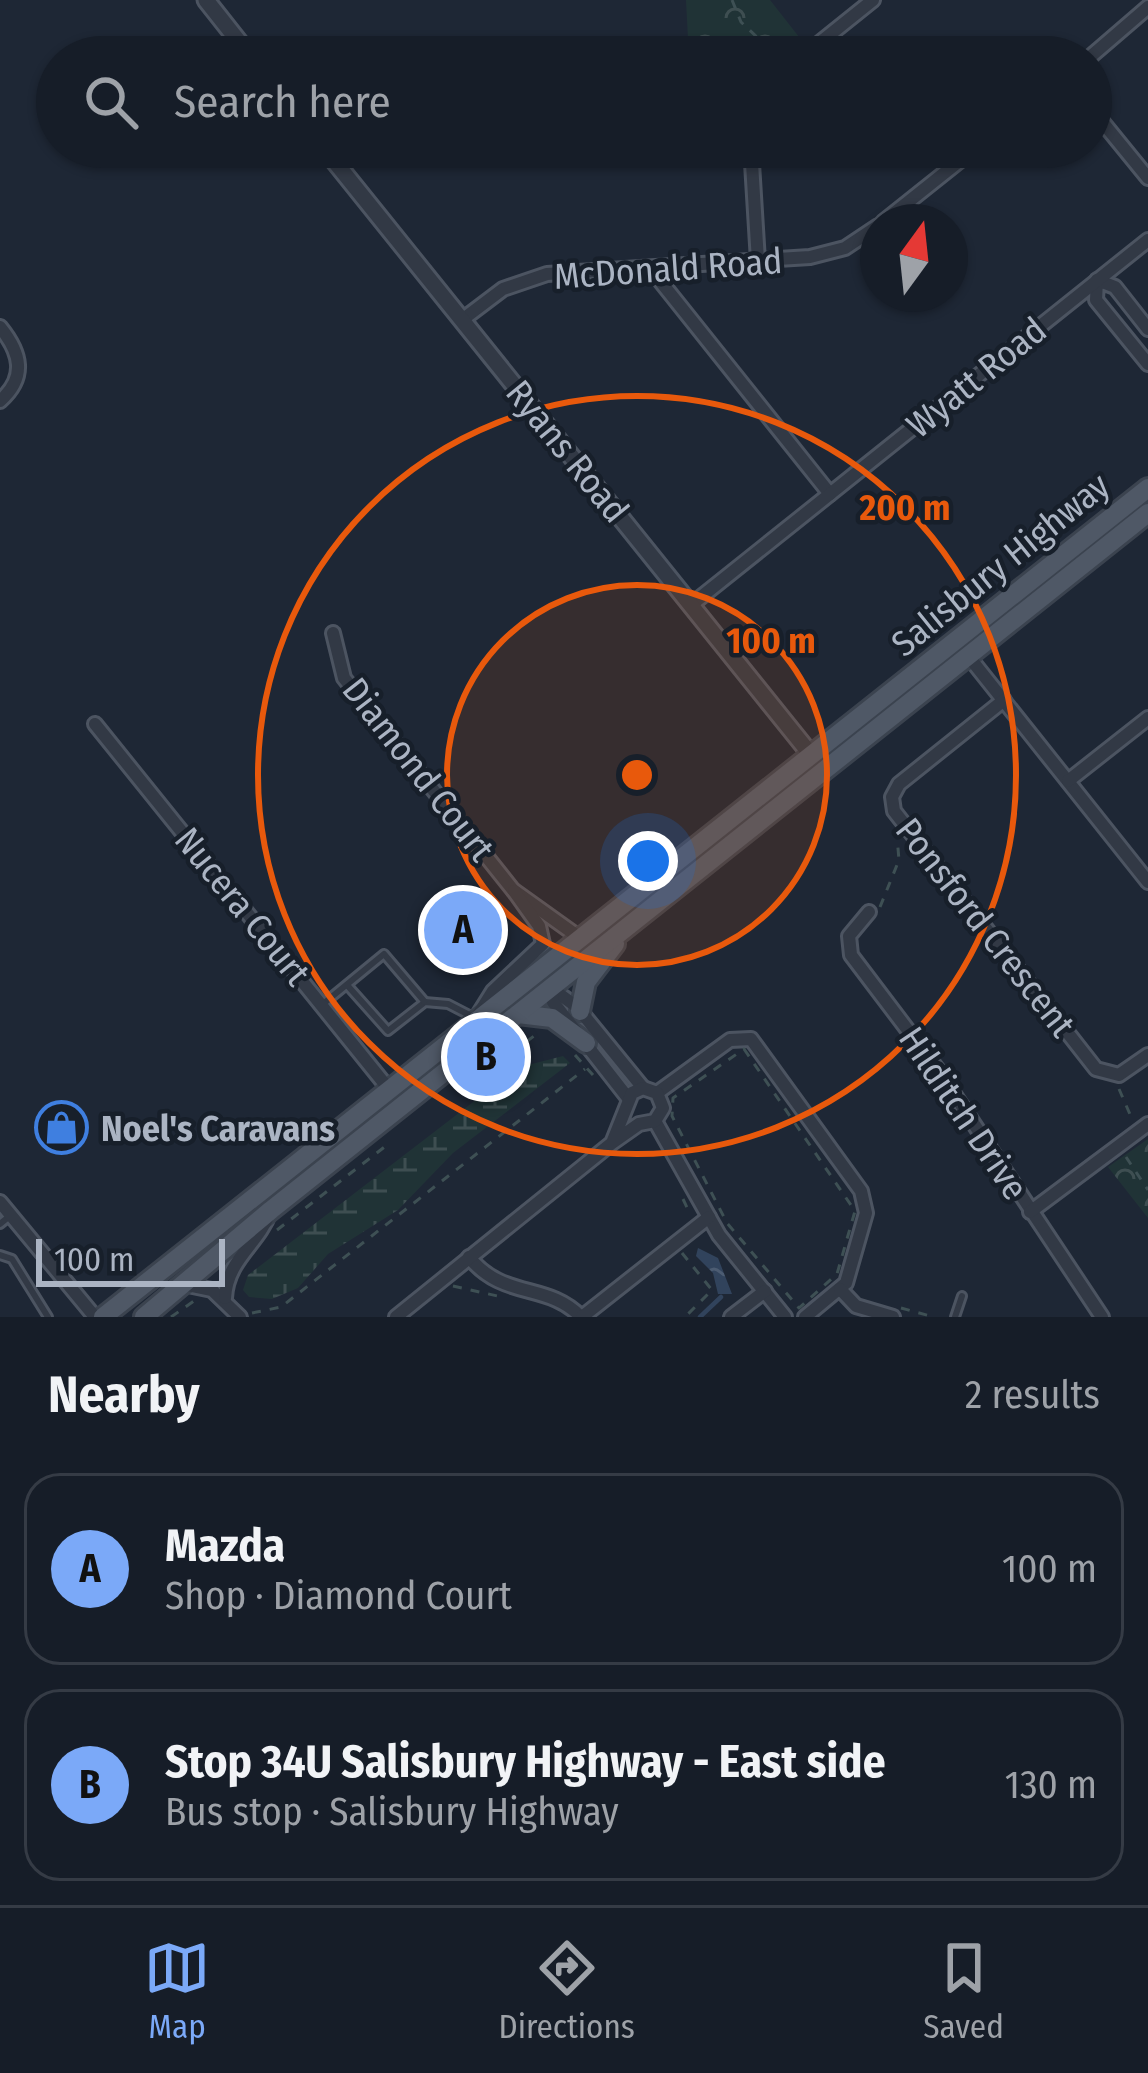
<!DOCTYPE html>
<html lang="en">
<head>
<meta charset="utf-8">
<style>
	:root { --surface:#161d28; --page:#1f2630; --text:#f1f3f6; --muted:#9ea2a8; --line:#353b45; --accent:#7ba9f8 }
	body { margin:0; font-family:"Fira Sans Condensed",sans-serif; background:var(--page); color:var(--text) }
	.compass { position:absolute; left:860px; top:204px; width:108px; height:108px; border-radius:50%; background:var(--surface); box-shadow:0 3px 9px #0004; rotate:15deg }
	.scale { position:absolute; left:36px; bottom:30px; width:189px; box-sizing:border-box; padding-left:12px; border:6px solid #abb4c3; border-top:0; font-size:33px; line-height:42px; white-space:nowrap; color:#abb4c3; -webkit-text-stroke:9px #171f2a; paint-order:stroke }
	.you { position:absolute; left:648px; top:861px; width:42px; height:42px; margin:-30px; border:9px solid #fff; border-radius:50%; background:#1a73e8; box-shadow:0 0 0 18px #1a73e833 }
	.badge { display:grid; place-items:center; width:78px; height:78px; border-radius:50%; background:var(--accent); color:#111; font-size:39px; font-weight:700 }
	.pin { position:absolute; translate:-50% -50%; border:6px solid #fff; box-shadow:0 3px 12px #0006 }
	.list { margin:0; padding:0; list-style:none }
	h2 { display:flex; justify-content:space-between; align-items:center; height:156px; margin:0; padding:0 48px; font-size:51px }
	h2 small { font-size:39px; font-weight:400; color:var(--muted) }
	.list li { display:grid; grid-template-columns:78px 1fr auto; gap:36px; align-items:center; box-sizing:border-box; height:192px; margin:0 24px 24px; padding:0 24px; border:3px solid var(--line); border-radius:36px }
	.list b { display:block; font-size:45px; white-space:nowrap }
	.list p { margin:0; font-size:39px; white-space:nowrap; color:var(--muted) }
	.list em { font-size:39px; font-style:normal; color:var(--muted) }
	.icon { flex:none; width:66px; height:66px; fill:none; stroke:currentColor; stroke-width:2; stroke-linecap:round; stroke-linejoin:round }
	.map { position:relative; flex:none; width:1148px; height:1317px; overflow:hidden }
	.search { position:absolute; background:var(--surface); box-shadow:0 3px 9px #0004; left:36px; right:36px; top:36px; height:132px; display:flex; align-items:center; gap:30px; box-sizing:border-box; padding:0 42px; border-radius:66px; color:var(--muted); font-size:45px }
	.sheet { height:588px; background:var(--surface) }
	nav { display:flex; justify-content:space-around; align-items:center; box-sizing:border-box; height:168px; border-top:3px solid var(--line); background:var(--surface); font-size:33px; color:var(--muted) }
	nav a { display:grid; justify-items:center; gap:6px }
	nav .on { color:var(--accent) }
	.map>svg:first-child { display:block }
	.wetland { fill:url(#wetland-marsh) }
	.park { fill:url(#park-crowns) }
	.water { fill:url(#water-ripples) }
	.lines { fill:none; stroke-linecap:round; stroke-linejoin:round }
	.stream { stroke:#31435c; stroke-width:4.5 }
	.service-casing { stroke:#4c5461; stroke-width:12 }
	.minor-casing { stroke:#4c5461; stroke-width:18 }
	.tertiary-casing { stroke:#4c5461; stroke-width:21 }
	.primary-casing { stroke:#3b434f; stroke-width:24 }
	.path { stroke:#3e5054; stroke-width:3; stroke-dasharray:9 9; stroke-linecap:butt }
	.service { stroke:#323945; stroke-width:6 }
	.minor { stroke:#323945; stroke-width:12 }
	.tertiary { stroke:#323945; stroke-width:15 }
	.primary { stroke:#4f5866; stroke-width:18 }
	.ring { fill:none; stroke:#e8590c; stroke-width:6 }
	.labels { text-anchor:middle; stroke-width:9; stroke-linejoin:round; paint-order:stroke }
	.street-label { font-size:36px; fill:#abb4c3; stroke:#171f2a }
	.poi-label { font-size:36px; font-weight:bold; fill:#abb4c3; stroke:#171f2a; text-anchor:start }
	.centre { fill:#e8590c; stroke:#171f2a; stroke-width:6 }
	.ring-label { font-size:36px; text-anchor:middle; font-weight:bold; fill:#e8590c; stroke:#171f2a; stroke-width:9; stroke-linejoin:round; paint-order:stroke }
</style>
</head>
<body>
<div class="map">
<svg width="1148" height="1317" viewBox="0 0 1148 1317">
	<defs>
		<pattern id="wetland-marsh" width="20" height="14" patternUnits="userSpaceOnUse" patternTransform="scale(3)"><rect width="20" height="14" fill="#203336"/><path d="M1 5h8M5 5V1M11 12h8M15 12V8" fill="none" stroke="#3e4e51"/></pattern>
		<pattern id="park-crowns" width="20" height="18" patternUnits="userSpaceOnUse" patternTransform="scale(3)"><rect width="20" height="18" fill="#203336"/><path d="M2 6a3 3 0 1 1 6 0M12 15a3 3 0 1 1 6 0" fill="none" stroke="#3e4e51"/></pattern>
		<pattern id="water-ripples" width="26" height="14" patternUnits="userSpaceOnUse" patternTransform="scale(3)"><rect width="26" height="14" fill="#31435c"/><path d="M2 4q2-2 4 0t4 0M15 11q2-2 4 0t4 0" fill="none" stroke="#4c5c72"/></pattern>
	</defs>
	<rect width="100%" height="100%" fill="#1e2735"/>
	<path class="wetland" d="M 563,1056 L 570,1063 L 453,1153 L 398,1210 L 328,1254 L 298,1288 L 272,1299 L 249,1297 L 243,1290 L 248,1275 L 494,1086 L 528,1065 Z"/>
	<g class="park">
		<path d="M 686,0 L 770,0 L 810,51 L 802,57 L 689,57 Z"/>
		<path d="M 1148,1139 L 1148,1218 L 1108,1167 Z"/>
	</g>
	<path class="water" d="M 698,1248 L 718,1258 L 732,1294 L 718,1294 L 713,1273 L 696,1256 Z"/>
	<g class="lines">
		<path class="stream" d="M 700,1317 L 721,1297"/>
		<defs>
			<g id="service">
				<path d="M 347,985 L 388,1031 L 425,1002 L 448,1004 L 477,1019"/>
				<path d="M 323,1004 L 384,954 L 424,1001"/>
				<path d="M 0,1224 L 11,1215"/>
				<path d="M 0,1255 L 12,1259 L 48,1317"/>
				<path d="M 955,1317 L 962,1296"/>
			</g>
			<g id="minor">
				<path d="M 802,57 L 873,0"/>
				<path d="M 1090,57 L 1148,7"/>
				<path d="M 1091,108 L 1148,178"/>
				<path d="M 751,147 L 758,261"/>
				<path d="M 883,222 L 977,147"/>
				<path d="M 657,267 L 661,282 L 830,494"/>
				<path d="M 462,320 L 503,289 L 547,274 L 810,257 L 845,248 L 878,226"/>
				<path d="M 0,327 C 21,353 27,377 0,401"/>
				<path d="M 1148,329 L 1115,287 L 1097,280 L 1096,300 L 1148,364"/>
				<path d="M 691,605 L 1148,240"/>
				<path d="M 333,633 L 344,678 L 513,890 L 580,938"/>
				<path d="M 969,657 L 1148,882"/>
				<path d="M 1004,700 L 899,784 L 892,797 L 894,811 L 1096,1069 L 1119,1075 L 1148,1055"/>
				<path d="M 95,724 L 388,1088"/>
				<path d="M 1068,781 L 1148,718"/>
				<path d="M 869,912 L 849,936 L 851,955 L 938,1070 L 1102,1317"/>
				<path d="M 551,988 L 577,1007 L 643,1088"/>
				<path d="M 551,988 L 553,1002 L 628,1098"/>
				<path d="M 478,1015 L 493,991 L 543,944 L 539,926 L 514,891"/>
				<path d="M 657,1093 L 730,1040 L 751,1039 L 861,1191 L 866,1213 L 846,1283 L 805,1317"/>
				<path d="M 655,1121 L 719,1235 L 785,1317"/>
				<path d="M 0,1202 L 95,1317"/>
				<path d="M 1030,1212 L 1148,1124"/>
				<path d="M 469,1257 C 503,1300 548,1282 581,1317"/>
				<path d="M 183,1284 L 212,1290 L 240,1317"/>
				<path d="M 840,1289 L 856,1306 L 893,1317"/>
				<path d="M 225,1298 C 227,1259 258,1245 270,1212"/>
				<path d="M 396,1317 L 612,1143 L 639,1124 L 655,1121 L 663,1108 L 657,1093 L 643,1088 L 632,1093 L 612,1143"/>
				<path d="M 582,1317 L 709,1217"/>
				<path d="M 731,1317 L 765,1291"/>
			</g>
			<g id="tertiary">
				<path d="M 206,0 L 251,57"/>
				<path d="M 323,147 L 812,756"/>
			</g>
			<g id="primary">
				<path d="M 580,1011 L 586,982 L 615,944"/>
				<path d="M 518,1014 L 552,1018 L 586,1043"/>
				<path d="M 103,1317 L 1148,488"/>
				<path d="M 144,1317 L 271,1210 L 1148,513"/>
			</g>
		</defs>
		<use href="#service" class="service-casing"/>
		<use href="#minor" class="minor-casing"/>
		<use href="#tertiary" class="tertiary-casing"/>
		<use href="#primary" class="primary-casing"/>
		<g class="path">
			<path d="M 732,0 L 741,22 L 778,57"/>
			<path d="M 880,907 L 899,860 L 897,837"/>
			<path d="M 499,1049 L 506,1057 L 538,1033"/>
			<path d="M 744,1049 L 855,1211 L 837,1274 L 799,1308 L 727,1223 L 672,1116 L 673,1098 Z"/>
			<path d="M 575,1055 L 593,1075"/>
			<path d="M 1119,1089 L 1132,1119"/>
			<path d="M 1126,1157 L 1148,1190"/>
			<path d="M 683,1199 L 690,1214"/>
			<path d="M 277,1230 L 387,1145"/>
			<path d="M 682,1253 L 712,1290 L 685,1317"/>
			<path d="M 453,1286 L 502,1297"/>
			<path d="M 901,1308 L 934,1317"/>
			<path d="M 252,1313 L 281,1307 L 585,1069"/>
			<path d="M 171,1317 L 194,1301"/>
		</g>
		<use href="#service" class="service"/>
		<use href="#minor" class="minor"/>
		<use href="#tertiary" class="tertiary"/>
		<use href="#primary" class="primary"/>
	</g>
	<circle cx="637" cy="775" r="190" fill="#e8590c" fill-opacity=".12"/>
	<g class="ring">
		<circle cx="637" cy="775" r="190"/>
		<circle cx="637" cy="775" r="379"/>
	</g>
	<defs>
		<symbol id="shop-ring" viewBox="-11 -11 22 22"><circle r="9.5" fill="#171f2a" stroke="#3f7fe0" stroke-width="1.5"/><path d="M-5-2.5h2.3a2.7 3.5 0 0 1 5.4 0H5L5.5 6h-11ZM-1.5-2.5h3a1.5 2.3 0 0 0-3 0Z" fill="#3f7fe0"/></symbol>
	</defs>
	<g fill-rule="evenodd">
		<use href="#shop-ring" x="32" y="1098" width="59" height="59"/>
	</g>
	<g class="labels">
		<g class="street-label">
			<text transform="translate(668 268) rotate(-4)" y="13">McDonald Road</text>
			<text transform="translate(976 377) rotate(-39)" y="13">Wyatt Road</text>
			<text transform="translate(568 451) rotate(51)" y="13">Ryans Road</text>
			<text transform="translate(1000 564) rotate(-39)" y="13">Salisbury Highway</text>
			<text transform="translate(419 769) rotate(52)" y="13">Diamond Court</text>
			<text transform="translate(243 906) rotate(51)" y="13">Nucera Court</text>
			<text transform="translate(986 927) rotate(52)" y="13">Ponsford Crescent</text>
			<text transform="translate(964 1113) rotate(56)" y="13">Hilditch Drive</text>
		</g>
		<g class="poi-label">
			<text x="101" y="1141">Noel's Caravans</text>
		</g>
	</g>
	<circle cx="637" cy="775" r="18" class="centre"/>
	<g class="ring-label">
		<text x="905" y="520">200 m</text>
		<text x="771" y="653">100 m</text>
	</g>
</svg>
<svg class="compass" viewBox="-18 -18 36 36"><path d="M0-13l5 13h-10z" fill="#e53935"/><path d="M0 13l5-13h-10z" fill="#9ea2a8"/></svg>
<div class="scale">100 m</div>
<div class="you"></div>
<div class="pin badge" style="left:463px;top:930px">A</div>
<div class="pin badge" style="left:486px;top:1057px">B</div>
<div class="search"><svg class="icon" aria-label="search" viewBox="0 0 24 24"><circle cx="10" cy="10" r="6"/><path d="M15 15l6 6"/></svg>Search here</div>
</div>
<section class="sheet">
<h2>Nearby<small>2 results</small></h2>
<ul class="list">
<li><span class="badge">A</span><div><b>Mazda</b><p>Shop · Diamond Court</p></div><em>100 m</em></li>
<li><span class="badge">B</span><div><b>Stop 34U Salisbury Highway - East side</b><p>Bus stop · Salisbury Highway</p></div><em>130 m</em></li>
</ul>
</section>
<nav>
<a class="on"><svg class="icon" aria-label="map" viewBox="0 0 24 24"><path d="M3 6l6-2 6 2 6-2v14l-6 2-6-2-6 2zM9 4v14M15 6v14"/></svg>Map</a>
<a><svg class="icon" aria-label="directions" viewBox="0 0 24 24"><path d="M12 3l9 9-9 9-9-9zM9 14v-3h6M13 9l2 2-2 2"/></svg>Directions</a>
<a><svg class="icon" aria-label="saved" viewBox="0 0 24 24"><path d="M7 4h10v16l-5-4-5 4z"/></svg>Saved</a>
</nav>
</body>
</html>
